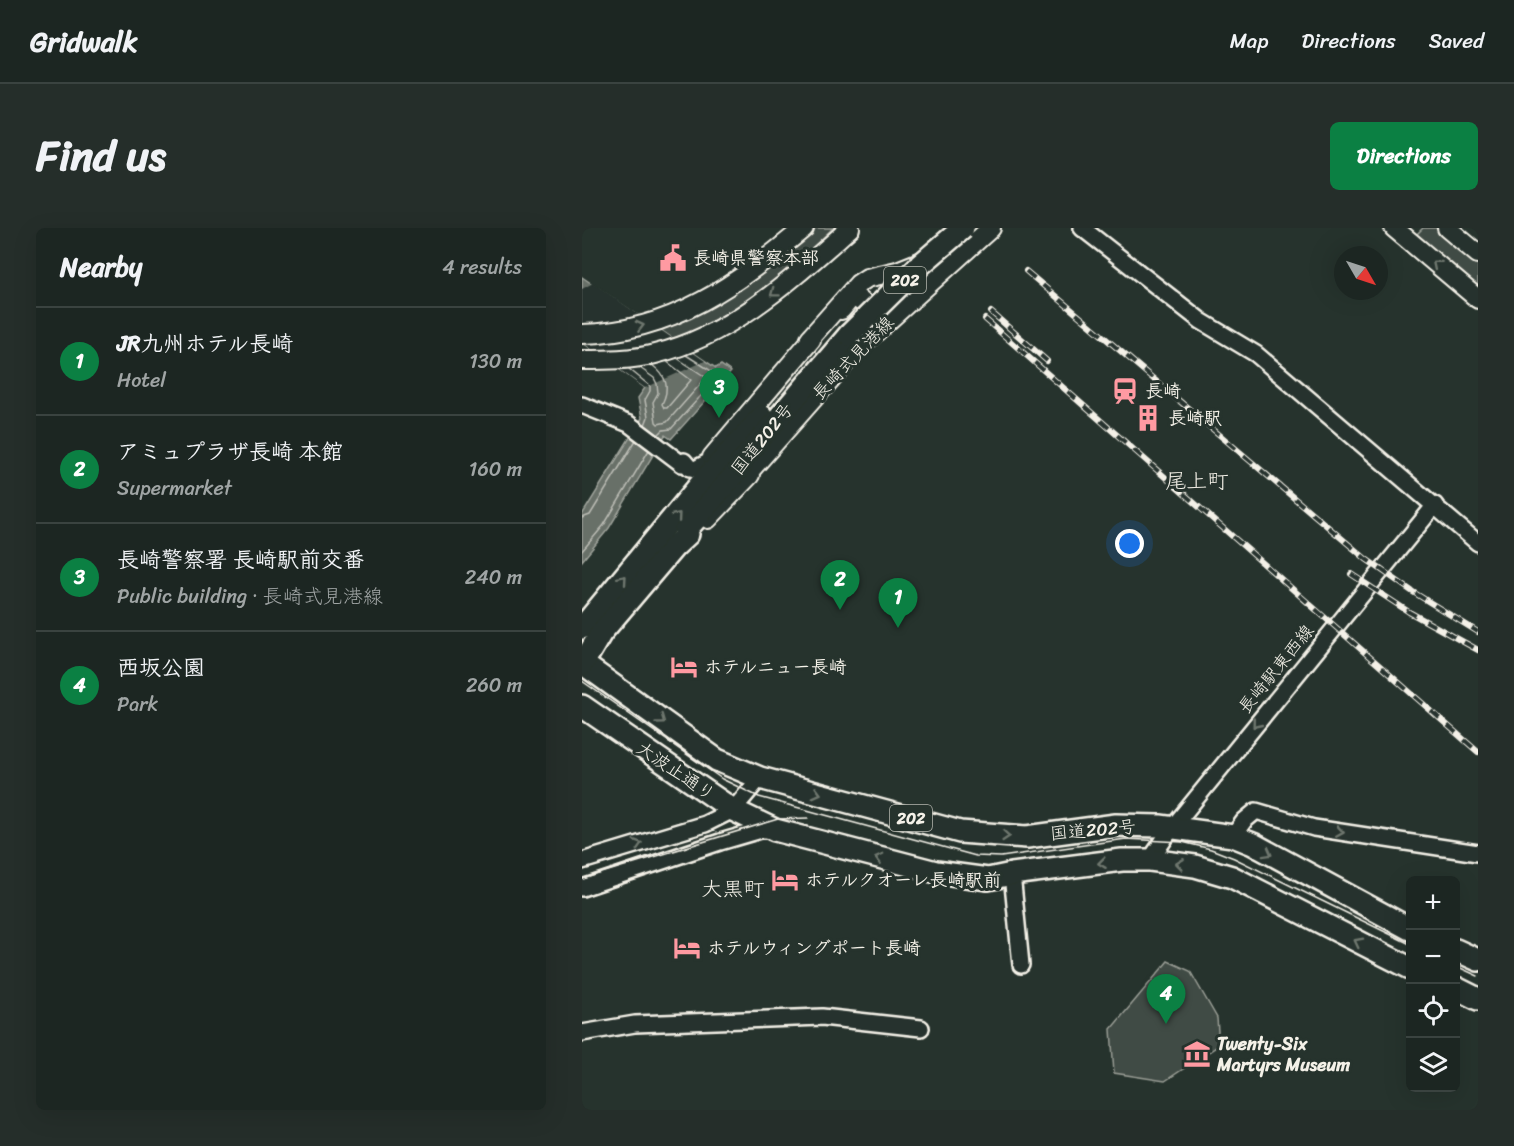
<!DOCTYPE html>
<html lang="en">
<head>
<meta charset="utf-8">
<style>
	:root { --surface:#1c2622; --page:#252e2a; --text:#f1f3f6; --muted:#a0a5a5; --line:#3a4340; --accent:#0b8043 }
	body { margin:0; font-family:Sriracha,"Klee One",sans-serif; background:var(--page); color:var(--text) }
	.controls { position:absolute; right:18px; bottom:18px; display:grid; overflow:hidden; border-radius:9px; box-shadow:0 6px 24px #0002 }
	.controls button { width:54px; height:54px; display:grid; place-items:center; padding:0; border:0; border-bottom:2px solid var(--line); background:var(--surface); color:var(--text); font:30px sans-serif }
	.compass { position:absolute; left:752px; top:18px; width:54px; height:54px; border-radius:50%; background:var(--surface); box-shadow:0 6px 24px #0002; rotate:129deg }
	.you { position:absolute; left:548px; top:316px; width:21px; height:21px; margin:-15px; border:4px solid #fff; border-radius:50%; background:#1a73e8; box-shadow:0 0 0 9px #1a73e833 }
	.badge { display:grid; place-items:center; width:39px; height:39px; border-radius:50%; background:var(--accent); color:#fff; font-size:20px; font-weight:700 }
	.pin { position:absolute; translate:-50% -50px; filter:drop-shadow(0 2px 3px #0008) }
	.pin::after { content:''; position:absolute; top:32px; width:21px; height:18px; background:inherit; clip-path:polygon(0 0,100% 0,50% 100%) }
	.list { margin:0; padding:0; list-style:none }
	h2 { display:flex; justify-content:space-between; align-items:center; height:78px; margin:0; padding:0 24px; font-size:26px }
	h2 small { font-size:20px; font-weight:400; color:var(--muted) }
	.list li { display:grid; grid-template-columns:39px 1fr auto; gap:18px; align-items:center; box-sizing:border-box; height:108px; padding:0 24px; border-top:2px solid var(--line) }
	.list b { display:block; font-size:22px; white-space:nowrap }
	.list p { margin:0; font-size:20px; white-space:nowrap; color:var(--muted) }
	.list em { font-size:20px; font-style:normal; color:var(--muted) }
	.icon { flex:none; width:33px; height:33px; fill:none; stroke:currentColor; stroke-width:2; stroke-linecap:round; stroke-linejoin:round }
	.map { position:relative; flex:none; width:896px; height:882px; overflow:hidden; border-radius:9px }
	header { display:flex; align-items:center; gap:36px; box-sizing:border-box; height:84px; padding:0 30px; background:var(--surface); border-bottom:2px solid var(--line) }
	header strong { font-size:28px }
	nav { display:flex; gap:33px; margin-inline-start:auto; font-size:21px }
	.intro { display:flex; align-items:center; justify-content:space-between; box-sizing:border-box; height:144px; padding:0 36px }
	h1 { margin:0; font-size:42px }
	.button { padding:15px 27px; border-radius:9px; background:var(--accent); color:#fff; font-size:21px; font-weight:700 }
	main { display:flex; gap:36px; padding:0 36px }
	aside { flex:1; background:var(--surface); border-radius:9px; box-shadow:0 6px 24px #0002 }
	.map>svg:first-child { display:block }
	.green { fill:#414b45; stroke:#9a9e96; stroke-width:1.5 }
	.water { fill:#676f68; stroke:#9fa39b; stroke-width:1.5 }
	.pier { fill:#26332d }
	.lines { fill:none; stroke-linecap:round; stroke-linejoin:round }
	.shore { stroke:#bcbdb5; stroke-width:1.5 }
	.minor-casing { stroke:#f4f1e8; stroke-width:20 }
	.major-casing { stroke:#f4f1e8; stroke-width:22 }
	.highway-casing { stroke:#f4f1e8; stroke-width:26 }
	.minor { stroke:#26332d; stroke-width:15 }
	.major { stroke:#26332d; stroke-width:18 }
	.highway { stroke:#26332d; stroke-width:21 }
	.tram { stroke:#f4f1e8; stroke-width:1.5 }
	.rail-casing { stroke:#f4f1e8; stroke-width:6 }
	.rail { stroke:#26332d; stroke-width:4; stroke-dasharray:11; stroke-linecap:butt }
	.highway-bridge-casing { stroke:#f4f1e8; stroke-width:26; stroke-linecap:butt }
	.highway-bridge { stroke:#26332d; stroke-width:21 }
	.oneway { stroke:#6e766e }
	.labels { text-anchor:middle; stroke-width:6; stroke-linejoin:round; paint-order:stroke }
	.shield { fill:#26332d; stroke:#b6b8b0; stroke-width:1.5 }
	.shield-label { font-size:16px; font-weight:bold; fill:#f4f1e8 }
	.poi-label { font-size:18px; font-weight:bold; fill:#f4f1e8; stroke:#26332d; text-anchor:start }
	.street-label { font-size:18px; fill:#f4f1e8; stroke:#26332d }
	.quarter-label { font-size:21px; fill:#f4f1e8; stroke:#26332d }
</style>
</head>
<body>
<header>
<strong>Gridwalk</strong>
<nav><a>Map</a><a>Directions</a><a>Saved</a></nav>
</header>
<div class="intro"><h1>Find us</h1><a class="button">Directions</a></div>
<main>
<aside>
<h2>Nearby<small>4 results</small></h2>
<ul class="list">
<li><span class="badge">1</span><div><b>JR九州ホテル長崎</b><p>Hotel</p></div><em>130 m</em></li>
<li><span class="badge">2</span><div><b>アミュプラザ長崎 本館</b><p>Supermarket</p></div><em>160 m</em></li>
<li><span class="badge">3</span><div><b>長崎警察署 長崎駅前交番</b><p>Public building · 長崎式見港線</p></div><em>240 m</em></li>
<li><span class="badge">4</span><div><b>西坂公園</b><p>Park</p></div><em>260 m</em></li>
</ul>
</aside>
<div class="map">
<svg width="896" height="882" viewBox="0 0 896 882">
	<rect width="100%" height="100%" fill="#26332d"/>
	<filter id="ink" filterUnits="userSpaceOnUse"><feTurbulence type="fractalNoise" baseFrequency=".0167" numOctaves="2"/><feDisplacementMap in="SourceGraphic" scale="12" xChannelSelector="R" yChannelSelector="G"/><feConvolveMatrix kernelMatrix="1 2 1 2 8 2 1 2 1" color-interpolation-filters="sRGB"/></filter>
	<g filter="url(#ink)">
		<g class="green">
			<path d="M 231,0 L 251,0 L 188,60 L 165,78 L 96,114 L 79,102 C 135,79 190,45 231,0 Z"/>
			<path d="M 841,0 L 854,0 L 896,35 L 896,61 L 834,7 Z"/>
			<path d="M 586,733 L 608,743 L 635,790 L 637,817 L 583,853 L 532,845 L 529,801 Z"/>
		</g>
		<path class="water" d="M 0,49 L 134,140 L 139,137 L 149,144 L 89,211 L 83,207 L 27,300 L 0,333 L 0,287 L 60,190 L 56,170 L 63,160 L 0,114 Z"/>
		<path class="pier" d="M 11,55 L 123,133 L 63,160 L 0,114 L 0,61 Z"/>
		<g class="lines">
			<g class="shore">
				<path d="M 70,137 C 85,148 88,160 80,176 L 82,180 L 85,180 L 109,152 L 84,133"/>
				<path d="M 58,140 L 72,150 L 75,156 L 76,165 L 71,174 L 74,194 L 76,196 L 85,194 L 123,151 L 122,148 L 95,130"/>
				<path d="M 47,141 L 68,158 L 68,163 L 63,172 L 66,189 L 63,197"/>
				<path d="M 76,207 L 81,202 L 89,201 L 135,150 L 134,146 L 104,127"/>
				<path d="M 0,290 L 8,287 L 54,212"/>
				<path d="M 0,323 L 22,297 L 67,222"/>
			</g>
			<defs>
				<g id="minor">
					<path d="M 500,0 L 619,93 L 674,126 L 896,315"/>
					<path d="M 0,177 L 47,196 L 100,236 L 102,233 L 108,240 L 113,241 L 126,234"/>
					<path d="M 651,608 L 662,593 L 674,583 L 732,600 L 896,625"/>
					<path d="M 568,632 L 590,600 L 853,277"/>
					<path d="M 0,633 L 123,596 L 151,582 L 178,550"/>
					<path d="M 430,646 L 439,737"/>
					<path d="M 0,660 L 138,614 L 179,602 L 193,602"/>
					<path d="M 0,805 L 53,796 L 240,789 L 339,800"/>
				</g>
				<g id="major">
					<path d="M 812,0 L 896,71"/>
					<path d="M 865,0 L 896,26"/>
					<path d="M 259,82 L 269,70 L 275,70 L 298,89 L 297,94"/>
					<path d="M 0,106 C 91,104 155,56 222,0"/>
					<path d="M 0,132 C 24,132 50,132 73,126 C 151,107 210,51 268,0"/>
					<path d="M 130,229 L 229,112 L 228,110 L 276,56 L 285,50 L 315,43 L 340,33"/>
					<path d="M 126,291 L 168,247 L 166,245 L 276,120 L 409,0"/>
				</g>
				<g id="highway">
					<path d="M 0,400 L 122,252 L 180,188"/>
					<path d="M 0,435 L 135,532 L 178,550 L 378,604 L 445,609 L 534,597 L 578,598 L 651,608 L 671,616 L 828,701"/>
					<path d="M 0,437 L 19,405 L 92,319 L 106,306 L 103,303 C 123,282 140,259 160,238 L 158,235 L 267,107"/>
					<path d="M 0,478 L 151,582 L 193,602 L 354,644 L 406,651 L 430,646 L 540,632 L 568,632 L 613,638 L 650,649 L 828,740"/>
					<path d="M 874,722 L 896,732"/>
					<path d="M 874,760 L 896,771"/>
				</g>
			</defs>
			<use href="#minor" class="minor-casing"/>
			<use href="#major" class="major-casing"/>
			<use href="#highway" class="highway-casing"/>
			<use href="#minor" class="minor"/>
			<use href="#major" class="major"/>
			<use href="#highway" class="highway"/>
			<g class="tram">
				<path d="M 0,453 L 140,551 L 177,569 L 394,628 L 419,629 L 544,611 L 600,614 L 629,621 L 652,630 L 828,716"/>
				<path d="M 0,651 L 196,591 L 226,590"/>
				<path d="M 874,738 L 896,748"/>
			</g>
			<defs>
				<g id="rail">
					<path d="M 444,43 L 784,331 L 831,364 L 896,404"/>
					<path d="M 409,84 L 465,133"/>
					<path d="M 403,91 L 896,524"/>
					<path d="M 769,346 L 827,384 L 896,422"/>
				</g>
			</defs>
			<use href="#rail" class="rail-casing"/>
			<use href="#rail" class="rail"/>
			<defs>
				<path id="highway-bridge" d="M 267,107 L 338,37 L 381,0"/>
			</defs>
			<use href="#highway-bridge" class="highway-bridge-casing"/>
			<use href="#highway-bridge" class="highway-bridge"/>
		</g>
		<defs><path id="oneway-chevron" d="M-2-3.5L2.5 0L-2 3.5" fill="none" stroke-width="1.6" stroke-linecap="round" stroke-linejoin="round" transform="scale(1.5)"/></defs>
		<g class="oneway">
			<use href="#oneway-chevron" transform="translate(854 36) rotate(-140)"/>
			<use href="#oneway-chevron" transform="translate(192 65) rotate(143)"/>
			<use href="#oneway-chevron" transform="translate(58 98) rotate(-14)"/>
			<use href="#oneway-chevron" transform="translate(95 288) rotate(-50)"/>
			<use href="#oneway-chevron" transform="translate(41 351) rotate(-49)"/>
			<use href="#oneway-chevron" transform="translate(79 492) rotate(36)"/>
			<use href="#oneway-chevron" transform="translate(674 496) rotate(129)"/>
			<use href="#oneway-chevron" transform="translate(235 565) rotate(15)"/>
			<use href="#oneway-chevron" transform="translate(758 604) rotate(9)"/>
			<use href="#oneway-chevron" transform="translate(424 608) rotate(5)"/>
			<use href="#oneway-chevron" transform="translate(56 616) rotate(-17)"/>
			<use href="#oneway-chevron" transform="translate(686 625) rotate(29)"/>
			<use href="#oneway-chevron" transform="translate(297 630) rotate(-166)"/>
			<use href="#oneway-chevron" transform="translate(520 635) rotate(173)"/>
			<use href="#oneway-chevron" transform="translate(598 636) rotate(-173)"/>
			<use href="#oneway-chevron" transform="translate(776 714) rotate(-153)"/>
		</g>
	</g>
	<defs>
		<symbol id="civic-bare" viewBox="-9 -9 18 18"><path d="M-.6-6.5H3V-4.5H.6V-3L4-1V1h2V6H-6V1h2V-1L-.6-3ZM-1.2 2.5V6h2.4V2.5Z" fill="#ff9aa2" stroke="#26332d" stroke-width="2.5" paint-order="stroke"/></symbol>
		<symbol id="station-bare" viewBox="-9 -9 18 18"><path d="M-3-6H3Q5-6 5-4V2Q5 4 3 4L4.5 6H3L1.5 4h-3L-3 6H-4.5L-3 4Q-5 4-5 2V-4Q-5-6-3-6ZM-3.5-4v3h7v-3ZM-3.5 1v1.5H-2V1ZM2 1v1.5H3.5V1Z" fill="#ff9aa2" stroke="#26332d" stroke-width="2.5" paint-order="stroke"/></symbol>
		<symbol id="building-bare" viewBox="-9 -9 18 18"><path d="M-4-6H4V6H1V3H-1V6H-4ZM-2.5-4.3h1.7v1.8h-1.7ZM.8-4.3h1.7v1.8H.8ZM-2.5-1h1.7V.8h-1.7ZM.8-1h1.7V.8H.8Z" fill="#ff9aa2" stroke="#26332d" stroke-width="2.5" paint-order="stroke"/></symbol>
		<symbol id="hotel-bare" viewBox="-9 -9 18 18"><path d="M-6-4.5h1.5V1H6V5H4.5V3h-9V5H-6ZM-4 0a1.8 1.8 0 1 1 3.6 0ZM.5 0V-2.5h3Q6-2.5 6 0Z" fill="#ff9aa2" stroke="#26332d" stroke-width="2.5" paint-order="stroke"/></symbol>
		<symbol id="museum-bare" viewBox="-9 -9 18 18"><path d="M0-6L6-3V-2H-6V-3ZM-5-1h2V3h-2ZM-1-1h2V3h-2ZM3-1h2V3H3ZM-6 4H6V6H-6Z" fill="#ff9aa2" stroke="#26332d" stroke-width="2.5" paint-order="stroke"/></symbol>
	</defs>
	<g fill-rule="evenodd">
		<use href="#civic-bare" x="72" y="11" width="38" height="38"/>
		<use href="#station-bare" x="524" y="144" width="38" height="38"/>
		<use href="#building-bare" x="547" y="171" width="38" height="38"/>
		<use href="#hotel-bare" x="83" y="420" width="38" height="38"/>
		<use href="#hotel-bare" x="184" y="633" width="38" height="38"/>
		<use href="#hotel-bare" x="86" y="701" width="38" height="38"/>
		<use href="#museum-bare" x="596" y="807" width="38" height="38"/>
	</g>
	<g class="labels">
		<g class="shield">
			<rect x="302" y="39" width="42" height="26" rx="4.5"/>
			<rect x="308" y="577" width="42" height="26" rx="4.5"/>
		</g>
		<g class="shield-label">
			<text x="323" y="58">202</text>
			<text x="329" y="596">202</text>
		</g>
		<g class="poi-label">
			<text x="111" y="36">長崎県警察本部</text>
			<text x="563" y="169">長崎</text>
			<text x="586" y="196">長崎駅</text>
			<text x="122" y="445">ホテルニュー長崎</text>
			<text x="223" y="658">ホテルクオーレ長崎駅前</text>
			<text x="125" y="726">ホテルウィングポート長崎</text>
			<text x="635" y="822">Twenty-Six<tspan x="635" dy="21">Martyrs Museum</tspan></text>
		</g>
		<g class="street-label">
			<text transform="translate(271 130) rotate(-46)" y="6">長崎式見港線</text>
			<text transform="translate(180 211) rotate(-51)" y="6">国道202号</text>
			<text transform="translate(694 441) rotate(-51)" y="6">長崎駅東西線</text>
			<text transform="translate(94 543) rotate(34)" y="6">大波止通り</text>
			<text transform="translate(511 602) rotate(-5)" y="6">国道202号</text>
		</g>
		<g class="quarter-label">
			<text x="615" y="260">尾上町</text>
			<text x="151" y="668">大黒町</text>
		</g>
	</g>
</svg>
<div class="controls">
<button>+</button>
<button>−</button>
<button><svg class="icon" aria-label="locate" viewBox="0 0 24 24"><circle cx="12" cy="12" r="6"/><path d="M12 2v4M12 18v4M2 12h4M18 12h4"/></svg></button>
<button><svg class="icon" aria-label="layers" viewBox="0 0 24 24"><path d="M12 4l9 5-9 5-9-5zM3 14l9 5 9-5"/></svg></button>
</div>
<svg class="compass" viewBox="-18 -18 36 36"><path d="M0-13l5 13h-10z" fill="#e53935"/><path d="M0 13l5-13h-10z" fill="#a0a5a5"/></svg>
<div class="you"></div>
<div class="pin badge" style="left:316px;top:400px">1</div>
<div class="pin badge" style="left:258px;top:382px">2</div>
<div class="pin badge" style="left:137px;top:190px">3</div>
<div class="pin badge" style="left:584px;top:796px">4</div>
</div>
</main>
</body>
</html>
